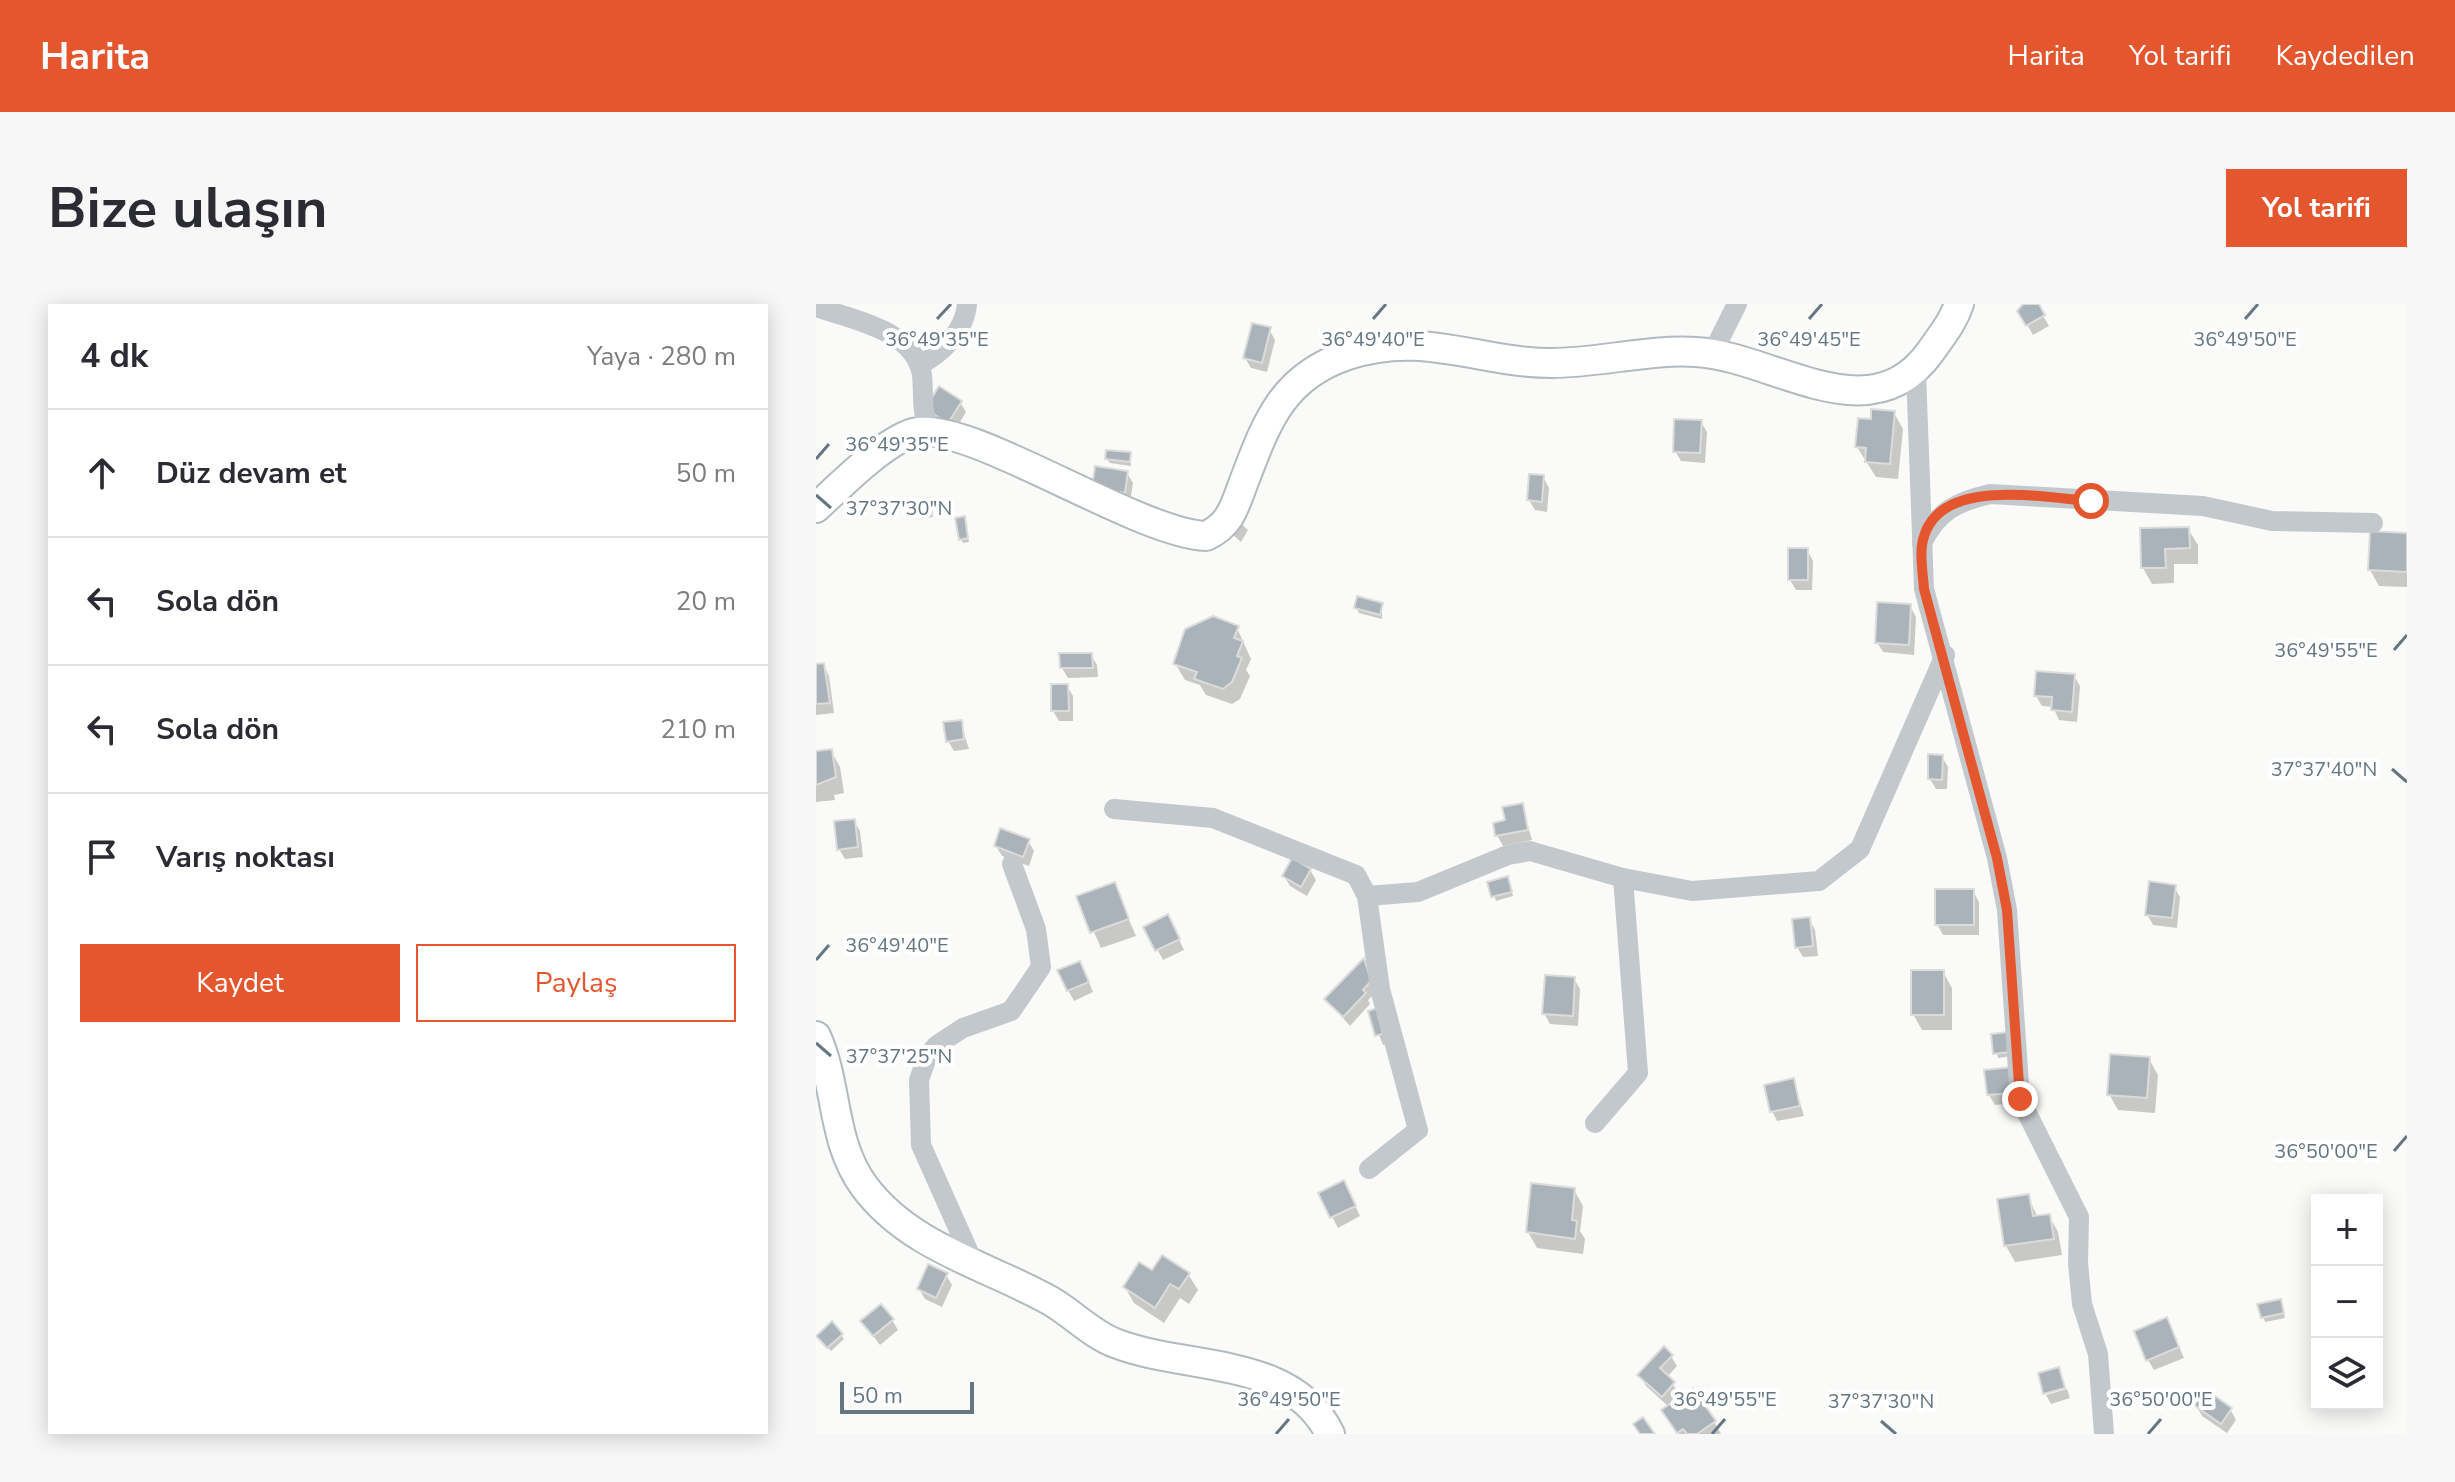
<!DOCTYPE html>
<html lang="tr">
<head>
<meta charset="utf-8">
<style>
	:root { --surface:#fff; --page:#f7f7f7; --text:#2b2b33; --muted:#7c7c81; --line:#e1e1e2; --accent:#e4572e }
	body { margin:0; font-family:"Nunito Sans",sans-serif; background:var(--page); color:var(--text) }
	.controls { position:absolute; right:24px; bottom:24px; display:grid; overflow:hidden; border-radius:0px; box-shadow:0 4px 20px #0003 }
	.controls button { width:72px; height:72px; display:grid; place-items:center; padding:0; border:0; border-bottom:2px solid var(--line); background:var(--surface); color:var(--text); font:40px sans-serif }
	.scale { position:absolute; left:24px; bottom:20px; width:134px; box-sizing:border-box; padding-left:8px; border:4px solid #657683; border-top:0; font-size:22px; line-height:28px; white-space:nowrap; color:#657683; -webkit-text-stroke:6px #fff; paint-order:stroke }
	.stop { position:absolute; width:24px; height:24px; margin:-18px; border:6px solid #e4572e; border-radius:50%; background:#fff }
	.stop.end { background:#e4572e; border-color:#fff; box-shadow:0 2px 8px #0008 }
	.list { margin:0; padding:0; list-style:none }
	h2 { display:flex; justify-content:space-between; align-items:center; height:104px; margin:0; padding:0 32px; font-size:34px }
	h2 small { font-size:26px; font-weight:400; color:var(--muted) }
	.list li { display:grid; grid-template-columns:52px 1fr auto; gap:24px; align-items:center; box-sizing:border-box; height:128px; padding:0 32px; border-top:2px solid var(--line) }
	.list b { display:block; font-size:30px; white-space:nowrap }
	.list em { font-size:26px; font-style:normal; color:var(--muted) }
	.actions { display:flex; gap:16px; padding:24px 32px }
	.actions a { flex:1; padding:18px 0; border:2px solid var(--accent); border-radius:0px; text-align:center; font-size:28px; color:var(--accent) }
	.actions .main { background:var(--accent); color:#fff }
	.icon { flex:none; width:44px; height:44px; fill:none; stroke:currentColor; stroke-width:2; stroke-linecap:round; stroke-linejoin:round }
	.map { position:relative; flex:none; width:1591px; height:1130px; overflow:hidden; border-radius:0px }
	header { display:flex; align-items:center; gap:48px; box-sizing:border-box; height:112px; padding:0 40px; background:var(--accent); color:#fff }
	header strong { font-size:38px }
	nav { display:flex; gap:44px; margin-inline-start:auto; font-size:28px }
	.intro { display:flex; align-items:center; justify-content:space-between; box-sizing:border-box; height:192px; padding:0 48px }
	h1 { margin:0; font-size:56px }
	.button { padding:20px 36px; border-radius:0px; background:var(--accent); color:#fff; font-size:28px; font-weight:700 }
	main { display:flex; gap:48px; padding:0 48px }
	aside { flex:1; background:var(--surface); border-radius:0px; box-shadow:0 4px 20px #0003 }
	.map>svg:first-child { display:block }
	.shadow { fill:#0003 }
	.building { fill:#aab3b9; stroke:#dcdcda; stroke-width:2 }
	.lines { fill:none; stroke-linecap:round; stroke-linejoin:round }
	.secondary-casing { stroke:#b3babf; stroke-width:32 }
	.street { stroke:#c3c8cc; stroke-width:20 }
	.secondary { stroke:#fff; stroke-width:28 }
	.route { stroke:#e4572e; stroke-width:10 }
	.ticks { fill:none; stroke:#657683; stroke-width:3 }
	.ticks-label { font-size:20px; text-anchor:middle; fill:#657683; stroke:#fff; stroke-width:8; stroke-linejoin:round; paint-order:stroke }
</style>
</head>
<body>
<header>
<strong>Harita</strong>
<nav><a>Harita</a><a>Yol tarifi</a><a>Kaydedilen</a></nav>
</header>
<div class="intro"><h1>Bize ulaşın</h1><a class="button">Yol tarifi</a></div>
<main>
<aside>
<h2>4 dk<small>Yaya · 280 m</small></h2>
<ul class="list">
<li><svg class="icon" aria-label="ahead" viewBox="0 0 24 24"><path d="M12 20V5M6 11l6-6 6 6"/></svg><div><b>Düz devam et</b></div><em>50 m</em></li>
<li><svg class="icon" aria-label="left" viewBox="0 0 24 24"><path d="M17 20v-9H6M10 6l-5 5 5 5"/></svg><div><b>Sola dön</b></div><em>20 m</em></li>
<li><svg class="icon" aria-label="left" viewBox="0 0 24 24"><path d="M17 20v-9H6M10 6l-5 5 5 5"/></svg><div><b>Sola dön</b></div><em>210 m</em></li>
<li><svg class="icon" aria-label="arrive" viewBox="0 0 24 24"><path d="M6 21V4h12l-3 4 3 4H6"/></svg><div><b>Varış noktası</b></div></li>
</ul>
<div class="actions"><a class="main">Kaydet</a><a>Paylaş</a></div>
</aside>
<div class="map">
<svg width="1591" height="1130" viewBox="0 0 1591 1130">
	<rect width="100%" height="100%" fill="#fafaf8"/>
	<g class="shadow">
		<path d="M 1209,0 L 1220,0 L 1233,22 L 1217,31 L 1204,8 Z"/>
		<path d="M 453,25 L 459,36 L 451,68 L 435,64 L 429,54 Z"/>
		<path d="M 124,85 L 144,98 L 150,108 L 138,128 L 118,115 Z"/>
		<path d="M 1078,109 L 1087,125 L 1082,175 L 1060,173 L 1041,143 L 1056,117 Z"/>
		<path d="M 885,118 L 891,128 L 889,159 L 865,157 L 859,147 Z"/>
		<path d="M 314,150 L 315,162 L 294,159 L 291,155 Z"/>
		<path d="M 311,169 L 317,179 L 314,198 L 284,193 Z"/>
		<path d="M 727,173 L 733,184 L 731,208 L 719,206 L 713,196 Z"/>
		<path d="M 113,196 L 117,213 L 108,214 L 105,210 Z"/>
		<path d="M 148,214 L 153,238 L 147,239 L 145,235 Z"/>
		<path d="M 423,218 L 432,226 L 425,238 L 416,230 Z"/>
		<path d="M 1372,225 L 1382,241 L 1382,260 L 1358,260 L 1358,279 L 1336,280 L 1327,264 Z"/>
		<path d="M 1591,231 L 1591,283 L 1563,282 L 1554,266 Z"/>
		<path d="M 991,246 L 997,257 L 996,286 L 980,286 L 974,276 Z"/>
		<path d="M 566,301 L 566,315 L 543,309 L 540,304 Z"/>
		<path d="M 1094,302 L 1100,313 L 1098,351 L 1067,348 L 1061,338 Z"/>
		<path d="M 421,324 L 435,355 L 430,366 L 434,372 L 424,395 L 416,400 L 390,391 L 384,381 L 369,376 L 359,359 Z"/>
		<path d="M 275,351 L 281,361 L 282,373 L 252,374 L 246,364 Z"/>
		<path d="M 7,361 L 13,372 L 18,409 L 0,411 L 0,362 Z"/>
		<path d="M 1258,372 L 1264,382 L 1261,418 L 1243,416 L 1237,403 L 1226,402 L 1220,392 Z"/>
		<path d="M 251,382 L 257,392 L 257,417 L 243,417 L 237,407 Z"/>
		<path d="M 144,418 L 153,445 L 138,447 L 132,437 Z"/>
		<path d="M 15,447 L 24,463 L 28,489 L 18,491 L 19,496 L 0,498 L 0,449 Z"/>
		<path d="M 1126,453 L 1132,463 L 1131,485 L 1120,485 L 1114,475 Z"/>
		<path d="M 706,501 L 716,536 L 687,542 L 681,531 Z"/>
		<path d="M 38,517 L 44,527 L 47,553 L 29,555 L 23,545 Z"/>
		<path d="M 212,537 L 218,547 L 213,562 L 186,552 L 180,542 Z"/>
		<path d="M 494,566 L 500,576 L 491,592 L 474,582 L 468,572 Z"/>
		<path d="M 674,579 L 693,579 L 697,592 L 680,597 Z"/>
		<path d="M 298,581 L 320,632 L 285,644 L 263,594 Z"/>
		<path d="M 1358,583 L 1364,593 L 1361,624 L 1337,621 L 1331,610 Z"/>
		<path d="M 1157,587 L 1163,598 L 1163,631 L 1127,631 L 1121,620 Z"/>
		<path d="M 993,615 L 999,626 L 1002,652 L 987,653 L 981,643 Z"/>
		<path d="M 357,623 L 368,646 L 347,656 L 330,624 Z"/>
		<path d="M 548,657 L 559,689 L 552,696 L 554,700 L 534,722 L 511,696 Z"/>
		<path d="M 1127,668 L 1136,684 L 1136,726 L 1106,726 L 1097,710 Z"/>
		<path d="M 269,669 L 277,688 L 258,697 L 252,686 Z"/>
		<path d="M 758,675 L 764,685 L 762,722 L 734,720 L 728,709 Z"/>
		<path d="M 554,708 L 577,738 L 567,741 Z"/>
		<path d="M 1177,732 L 1196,752 L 1182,754 Z"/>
		<path d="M 1333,755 L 1342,771 L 1339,809 L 1302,806 L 1293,790 Z"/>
		<path d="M 1194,766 L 1202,799 L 1179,801 L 1173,791 Z"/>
		<path d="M 977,776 L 988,812 L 961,817 L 956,807 Z"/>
		<path d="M 758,886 L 767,902 L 764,927 L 769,935 L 767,950 L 721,944 L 712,928 Z"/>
		<path d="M 533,889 L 544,912 L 522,924 L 504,890 Z"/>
		<path d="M 1212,892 L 1222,914 L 1233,912 L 1242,928 L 1246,951 L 1199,958 L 1190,942 L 1183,896 Z"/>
		<path d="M 337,969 L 372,970 L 382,986 L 373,1000 L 364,994 L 348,1019 L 318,999 L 309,983 Z"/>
		<path d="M 130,971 L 136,981 L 126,1003 L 109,995 L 103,985 Z"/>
		<path d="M 1444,1002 L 1466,1002 L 1469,1014 L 1449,1018 Z"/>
		<path d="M 76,1016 L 82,1026 L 64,1041 L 47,1018 Z"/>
		<path d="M 1356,1026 L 1368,1054 L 1338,1066 L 1332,1056 Z"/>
		<path d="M 25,1031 L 28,1035 L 15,1047 L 5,1036 Z"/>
		<path d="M 855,1052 L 861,1062 L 851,1073 L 864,1090 L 856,1099 L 898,1118 L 905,1130 L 863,1130 L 853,1103 L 830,1082 L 824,1071 Z"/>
		<path d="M 1251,1085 L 1254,1094 L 1235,1100 L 1230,1091 Z"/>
		<path d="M 1380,1101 L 1414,1105 L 1420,1116 L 1411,1129 L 1386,1112 Z"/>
	</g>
	<g class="building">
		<path d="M 1207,0 L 1223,0 L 1229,11 L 1210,22 L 1201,7 Z"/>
		<path d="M 436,19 L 455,23 L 446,59 L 427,54 Z"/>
		<path d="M 123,82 L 146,97 L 132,119 L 109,105 Z"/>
		<path d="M 1055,105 L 1079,107 L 1074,160 L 1049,158 L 1050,144 L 1039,143 L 1042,114 L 1055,115 Z"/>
		<path d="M 858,115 L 886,116 L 884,149 L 857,148 Z"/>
		<path d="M 290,146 L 315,148 L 314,158 L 289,155 Z"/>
		<path d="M 279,162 L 312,167 L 309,189 L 276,183 Z"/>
		<path d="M 713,170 L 728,171 L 726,198 L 711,196 Z"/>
		<path d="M 114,194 L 116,209 L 103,211 L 102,196 Z"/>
		<path d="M 149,212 L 152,234 L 143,236 L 139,214 Z"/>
		<path d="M 1373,223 L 1374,244 L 1349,245 L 1350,264 L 1325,264 L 1324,224 Z"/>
		<path d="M 1554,227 L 1591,229 L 1591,268 L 1552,266 Z"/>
		<rect x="972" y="244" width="20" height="32"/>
		<path d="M 541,292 L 567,299 L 564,311 L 538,304 Z"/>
		<path d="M 1061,298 L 1095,300 L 1093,341 L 1059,339 Z"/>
		<path d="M 397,312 L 423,322 L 418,334 L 427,337 L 421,352 L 426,354 L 416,378 L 407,385 L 378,375 L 381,368 L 357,360 L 369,325 Z"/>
		<path d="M 243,349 L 276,349 L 277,364 L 244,364 Z"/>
		<path d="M 8,359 L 14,399 L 0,400 L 0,360 Z"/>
		<path d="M 1220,367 L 1259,370 L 1256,408 L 1235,406 L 1236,393 L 1218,392 Z"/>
		<path d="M 235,380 L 252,380 L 253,407 L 235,407 Z"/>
		<path d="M 146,416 L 148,435 L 130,438 L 127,418 Z"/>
		<path d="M 16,445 L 20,473 L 0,481 L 0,447 Z"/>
		<path d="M 1112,450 L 1127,451 L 1126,476 L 1112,475 Z"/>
		<path d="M 707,499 L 712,526 L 679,532 L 677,519 L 689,516 L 686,503 Z"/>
		<path d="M 39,515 L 42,543 L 21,546 L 18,517 Z"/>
		<path d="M 184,524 L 214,535 L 207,553 L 178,542 Z"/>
		<path d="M 476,554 L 495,565 L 485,583 L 466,572 Z"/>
		<path d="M 692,572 L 696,588 L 675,593 L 671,578 Z"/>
		<path d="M 1333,577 L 1360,581 L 1356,614 L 1329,611 Z"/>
		<path d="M 299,578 L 313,615 L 274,629 L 260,592 Z"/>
		<rect x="1119" y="585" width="39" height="36"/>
		<path d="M 352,610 L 364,635 L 339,647 L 327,623 Z"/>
		<path d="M 994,613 L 997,642 L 979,644 L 976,615 Z"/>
		<path d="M 548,654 L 555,677 L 547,686 L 550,689 L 527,713 L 508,695 Z"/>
		<path d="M 264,657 L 273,678 L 251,687 L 241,666 Z"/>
		<rect x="1095" y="666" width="33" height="45"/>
		<path d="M 729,671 L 759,673 L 757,712 L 726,710 Z"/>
		<path d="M 565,703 L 572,728 L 559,732 L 552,707 Z"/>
		<path d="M 1193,728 L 1195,748 L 1177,750 L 1175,730 Z"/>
		<path d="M 1294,750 L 1334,753 L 1331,794 L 1291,791 Z"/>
		<path d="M 1195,763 L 1197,789 L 1171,791 L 1168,766 Z"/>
		<path d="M 978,774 L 984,802 L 954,808 L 948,781 Z"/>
		<path d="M 528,876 L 540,902 L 514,914 L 502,889 Z"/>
		<path d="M 715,879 L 759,884 L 756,916 L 761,917 L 759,935 L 710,928 Z"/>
		<path d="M 1213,890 L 1217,912 L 1234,910 L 1238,935 L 1188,942 L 1181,895 Z"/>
		<path d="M 346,951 L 374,969 L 363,985 L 354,980 L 339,1004 L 307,983 L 323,958 L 336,966 Z"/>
		<path d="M 112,960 L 132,969 L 120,994 L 101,985 Z"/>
		<path d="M 1465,995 L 1468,1009 L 1445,1014 L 1441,1000 Z"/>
		<path d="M 65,1000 L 78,1015 L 57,1032 L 44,1017 Z"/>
		<path d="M 1351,1013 L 1363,1043 L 1330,1057 L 1318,1027 Z"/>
		<path d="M 16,1017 L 27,1030 L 11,1044 L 0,1032 Z"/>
		<path d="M 848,1042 L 857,1051 L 844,1064 L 859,1078 L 846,1093 L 821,1071 Z"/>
		<path d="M 1243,1063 L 1249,1084 L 1227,1090 L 1222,1069 Z"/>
		<path d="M 877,1084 L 900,1117 L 881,1130 L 871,1130 L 867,1125 L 861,1129 L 845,1106 Z"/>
		<path d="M 1389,1085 L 1416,1104 L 1405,1120 L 1378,1101 Z"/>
		<path d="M 827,1113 L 839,1130 L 824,1130 L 817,1120 Z"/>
	</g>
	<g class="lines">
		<defs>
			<g id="secondary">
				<path d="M 0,204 C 25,181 66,139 97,129 C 149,113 319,229 390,232 C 414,221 418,204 427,180 C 450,120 465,73 532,51 C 607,26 663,59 735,59 C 784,59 832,45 880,48 C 958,52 1054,133 1115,47 C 1126,31 1137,18 1143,0"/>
				<path d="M 0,732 C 22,780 15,837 48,882 C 93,943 170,961 233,996 C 255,1008 275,1030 299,1039 C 370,1067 476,1051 514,1130"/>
			</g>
		</defs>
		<use href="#secondary" class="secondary-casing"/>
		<g class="street">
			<path d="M 0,3 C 35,15 99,26 106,71 C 108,92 105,106 113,126"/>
			<path d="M 896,50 L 921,0"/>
			<path d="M 103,61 C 126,50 149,26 151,0"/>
			<path d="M 1100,68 L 1108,285 L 1181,554 L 1191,606 L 1204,795 L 1263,913 L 1262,959 L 1266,1000 L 1282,1050 L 1288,1130"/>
			<path d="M 1106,239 C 1122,207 1140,198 1174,190 L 1387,202 L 1456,217 L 1557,219"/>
			<path d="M 298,505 L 397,514 L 540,571 L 551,592 L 564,685 L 602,826 L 553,865"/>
			<path d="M 551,592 L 602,588 L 692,551 L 714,547 L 807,574 L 876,587 L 1003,577 L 1044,545 L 1129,351"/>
			<path d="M 779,819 L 822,769 L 807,574"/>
			<path d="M 159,962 L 105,841 L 103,776 L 111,753 L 121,741 L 147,724 L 195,707 L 225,663 L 220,625 L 196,560"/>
		</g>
		<use href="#secondary" class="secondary"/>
	</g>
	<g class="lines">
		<path class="route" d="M 1204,795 L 1191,606 L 1181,554 L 1108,285 C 1107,271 1104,255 1106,241 C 1117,170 1227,194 1275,197"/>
	</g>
	<path class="ticks" d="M 121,15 L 135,0M 557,15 L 570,0M 993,15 L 1006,0M 1429,15 L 1442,0M 0,155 L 13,140M 0,191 L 15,204M 1578,346 L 1591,331M 1576,465 L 1591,478M 0,656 L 13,641M 0,739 L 15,752M 1578,847 L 1591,832M 1065,1117 L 1080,1130M 460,1130 L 473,1115M 896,1130 L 909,1115M 1332,1130 L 1345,1115"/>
	<g class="ticks-label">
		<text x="121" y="42">36°49'35"E</text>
		<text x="557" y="42">36°49'40"E</text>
		<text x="993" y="42">36°49'45"E</text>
		<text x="1429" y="42">36°49'50"E</text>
		<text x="81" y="147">36°49'35"E</text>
		<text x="83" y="211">37°37'30"N</text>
		<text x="1510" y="353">36°49'55"E</text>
		<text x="1508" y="472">37°37'40"N</text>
		<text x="81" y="648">36°49'40"E</text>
		<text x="83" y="759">37°37'25"N</text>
		<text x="1510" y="854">36°50'00"E</text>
		<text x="473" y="1102">36°49'50"E</text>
		<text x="909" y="1102">36°49'55"E</text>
		<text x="1345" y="1102">36°50'00"E</text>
		<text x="1065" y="1104">37°37'30"N</text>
	</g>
</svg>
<div class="controls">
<button>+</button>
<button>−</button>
<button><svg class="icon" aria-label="layers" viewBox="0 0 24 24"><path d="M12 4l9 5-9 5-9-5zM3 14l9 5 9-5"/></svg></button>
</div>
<div class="scale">50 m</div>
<div class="stop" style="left:1275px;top:197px"></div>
<div class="stop end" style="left:1204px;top:795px"></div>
</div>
</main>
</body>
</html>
